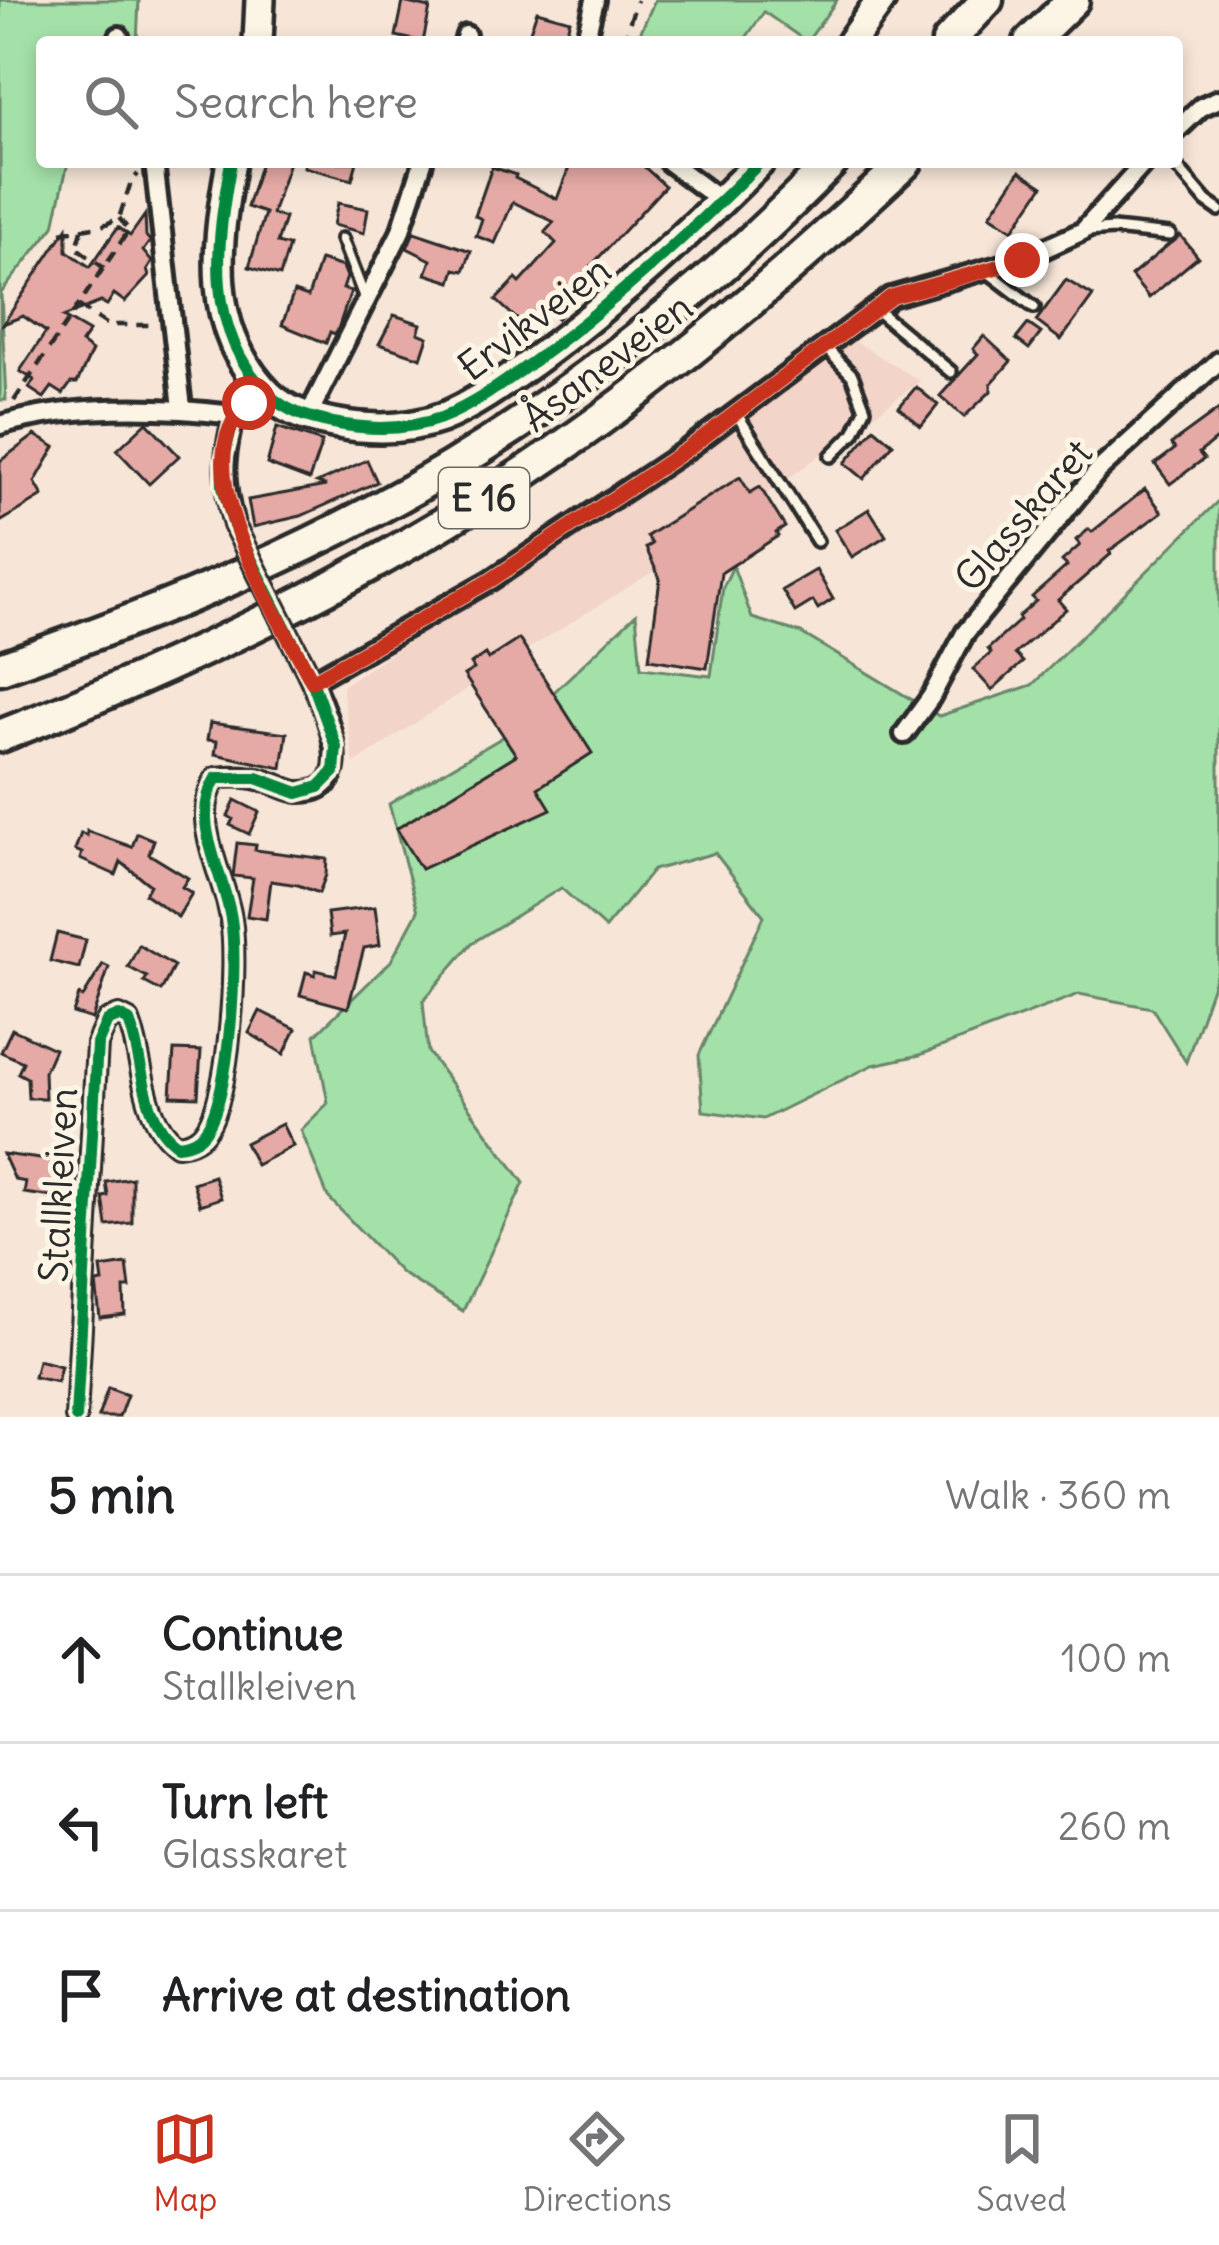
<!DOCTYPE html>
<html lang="en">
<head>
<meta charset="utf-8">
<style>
	:root { --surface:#fff; --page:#f2f2f2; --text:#202124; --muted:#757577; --line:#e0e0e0; --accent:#c8321e }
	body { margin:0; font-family:Delius,sans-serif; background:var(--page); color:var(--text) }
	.stop { position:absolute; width:36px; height:36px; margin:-27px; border:9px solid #c8321e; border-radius:50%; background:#fff }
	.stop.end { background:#c8321e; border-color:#fff; box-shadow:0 3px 12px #0008 }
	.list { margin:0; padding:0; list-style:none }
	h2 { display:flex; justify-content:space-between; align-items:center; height:156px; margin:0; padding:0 48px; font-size:51px }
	h2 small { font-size:39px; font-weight:400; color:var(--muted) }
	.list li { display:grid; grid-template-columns:78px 1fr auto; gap:36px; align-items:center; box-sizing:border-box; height:168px; padding:0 48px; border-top:3px solid var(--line) }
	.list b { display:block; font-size:45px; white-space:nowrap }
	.list p { margin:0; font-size:39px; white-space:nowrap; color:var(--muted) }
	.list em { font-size:39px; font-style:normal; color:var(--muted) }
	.icon { flex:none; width:66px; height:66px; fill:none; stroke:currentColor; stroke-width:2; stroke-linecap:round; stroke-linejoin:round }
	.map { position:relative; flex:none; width:1219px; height:1417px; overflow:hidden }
	.search { position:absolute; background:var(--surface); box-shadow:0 6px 18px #0003; left:36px; right:36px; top:36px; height:132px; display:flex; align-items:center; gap:30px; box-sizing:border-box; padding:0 42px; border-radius:12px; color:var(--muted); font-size:45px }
	.sheet { height:660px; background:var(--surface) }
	nav { display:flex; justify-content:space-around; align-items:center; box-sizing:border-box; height:168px; border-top:3px solid var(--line); background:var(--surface); font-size:33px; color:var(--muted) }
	nav a { display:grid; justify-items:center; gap:6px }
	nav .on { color:var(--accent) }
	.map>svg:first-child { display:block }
	.built { fill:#f2d4c9 }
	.green { fill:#a4e1a9; stroke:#68866a; stroke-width:3 }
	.building { fill:#e5aaa5; stroke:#2b2b2b; stroke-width:3 }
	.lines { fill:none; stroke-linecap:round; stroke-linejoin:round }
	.lane-casing { stroke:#2b2b2b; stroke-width:18 }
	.street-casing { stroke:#2b2b2b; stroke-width:26 }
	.primary-casing { stroke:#2b2b2b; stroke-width:36 }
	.highway-casing { stroke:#2b2b2b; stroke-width:39 }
	.path { stroke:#2b2b2b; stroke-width:4.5; stroke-dasharray:12 9; stroke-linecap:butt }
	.lane { stroke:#fcf5e5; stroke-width:9 }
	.street { stroke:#fcf5e5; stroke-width:16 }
	.primary { stroke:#fcf5e5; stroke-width:27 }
	.highway { stroke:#fcf5e5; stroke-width:30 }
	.street-bridge-casing { stroke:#2b2b2b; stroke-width:26; stroke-linecap:butt }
	.street-bridge { stroke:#fcf5e5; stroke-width:16 }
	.cycleway-casing { stroke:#fcf5e5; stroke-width:20 }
	.cycleway { stroke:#00873e; stroke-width:12 }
	.route { stroke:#c8321e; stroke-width:15 }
	.labels { text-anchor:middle; stroke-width:10; stroke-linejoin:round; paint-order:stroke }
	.shield { fill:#fcf5e5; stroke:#6a6863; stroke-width:3 }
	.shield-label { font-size:36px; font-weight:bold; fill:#2b2b2b }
	.street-label { font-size:39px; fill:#2b2b2b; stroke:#fcf5e5 }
</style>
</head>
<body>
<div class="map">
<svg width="1219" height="1417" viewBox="0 0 1219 1417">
	<rect width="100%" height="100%" fill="#f7e6d8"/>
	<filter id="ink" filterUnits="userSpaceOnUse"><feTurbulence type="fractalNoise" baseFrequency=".00833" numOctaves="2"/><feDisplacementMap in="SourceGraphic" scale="24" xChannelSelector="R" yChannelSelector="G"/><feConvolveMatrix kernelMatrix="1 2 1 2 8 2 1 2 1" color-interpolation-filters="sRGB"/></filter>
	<g filter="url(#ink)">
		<path class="built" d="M 848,337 L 920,381 L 711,536 L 504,664 L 354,764 L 342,686 L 684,460 Z"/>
		<g class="green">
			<path d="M 0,0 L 139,0 L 137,42 L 42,42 L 42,162 L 68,162 L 54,226 L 1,293 L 6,400 L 0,400 Z"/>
			<path d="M 655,0 L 837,0 L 807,42 L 764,12 L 743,42 L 636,42 Z"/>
			<path d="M 1219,500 L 1219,967 L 1186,1062 L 1152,1008 L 1079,994 L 920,1055 L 873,1065 L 763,1119 L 703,1111 L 699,1055 L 764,916 L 715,853 L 653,870 L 605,928 L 561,888 L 472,943 L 423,1001 L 428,1052 L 524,1183 L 463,1311 L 401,1273 L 328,1197 L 301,1130 L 328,1103 L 315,1035 L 391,961 L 418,911 L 389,804 L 513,731 L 636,614 L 641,668 L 711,676 L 723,587 L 733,566 L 752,618 L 801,633 L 939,716 L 1032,685 Z"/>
		</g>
		<g class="building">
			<path d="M 403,2 L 430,8 L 423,42 L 396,36 Z"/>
			<path d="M 537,11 L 570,20 L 563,42 L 534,42 L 529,34 Z"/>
			<path d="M 261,162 L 289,162 L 272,214 L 285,218 L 277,243 L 289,246 L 280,276 L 249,267 L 265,213 L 247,207 Z"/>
			<path d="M 305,162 L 357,162 L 352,180 L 304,167 Z"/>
			<path d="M 571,162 L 639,162 L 665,186 L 565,294 L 573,301 L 557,319 L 548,311 L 530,331 L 496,300 L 516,279 L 520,283 L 556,243 L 545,232 L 554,222 L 513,202 L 495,243 L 476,236 L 482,219 L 475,216 L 492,167 L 516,175 L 515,178 L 557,199 Z"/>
			<path d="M 1020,171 L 1043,186 L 1013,230 L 990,215 Z"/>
			<path d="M 338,203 L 368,209 L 364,233 L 333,225 Z"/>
			<path d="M 145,215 L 146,236 L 150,241 L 143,251 L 152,262 L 147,270 L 149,276 L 125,302 L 114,294 L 107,305 L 101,302 L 63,317 L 89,332 L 81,343 L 92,351 L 77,383 L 71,383 L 63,394 L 52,387 L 44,398 L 29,388 L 34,380 L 20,371 L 46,332 L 23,316 L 3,324 L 67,228 L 67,251 L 90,267 L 118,227 L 130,236 Z"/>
			<path d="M 414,232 L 471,251 L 464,271 L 455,269 L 451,282 L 426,274 L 431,260 L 407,248 Z"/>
			<path d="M 1180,235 L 1198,257 L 1149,298 L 1131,276 Z"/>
			<path d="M 320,260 L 343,267 L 347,277 L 343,289 L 351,291 L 338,329 L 335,334 L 330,332 L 326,343 L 282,325 L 294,292 L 308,297 Z"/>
			<path d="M 1066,280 L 1093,296 L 1061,340 L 1036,321 Z"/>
			<path d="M 394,315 L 421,324 L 418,333 L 428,337 L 421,358 L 379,344 Z"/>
			<path d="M 1028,324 L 1041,333 L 1029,349 L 1016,339 Z"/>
			<path d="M 984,336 L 1011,361 L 991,384 L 991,391 L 964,417 L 940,396 L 978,354 L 973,349 Z"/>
			<path d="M 916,387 L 938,405 L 921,426 L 899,407 Z"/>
			<path d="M 1219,409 L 1219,437 L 1199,453 L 1204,459 L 1170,484 L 1155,464 L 1175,449 L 1171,444 Z"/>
			<path d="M 147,422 L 179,456 L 149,484 L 117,450 Z"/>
			<path d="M 277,427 L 322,442 L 309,480 L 267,464 Z"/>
			<path d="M 874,428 L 893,444 L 864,479 L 845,463 Z"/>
			<path d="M 35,435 L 55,447 L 35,482 L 43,496 L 0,522 L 0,461 Z"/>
			<path d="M 367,460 L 377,482 L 301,516 L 253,527 L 248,500 L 326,486 L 317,483 Z"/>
			<path d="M 740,477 L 750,493 L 760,487 L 785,527 L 776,533 L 778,536 L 721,573 L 707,668 L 649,659 L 660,579 L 646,548 L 652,544 L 647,536 Z"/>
			<path d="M 1145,489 L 1162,512 L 1109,551 L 1111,554 L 1058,600 L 1066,609 L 1015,654 L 1023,662 L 992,690 L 973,669 L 991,653 L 988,649 L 1020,620 L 1018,617 L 1036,601 L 1032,597 L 1067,566 L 1062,561 L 1080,545 L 1076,540 L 1089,529 L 1092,532 Z"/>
			<path d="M 869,509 L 886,536 L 852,557 L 835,530 Z"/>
			<path d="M 816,570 L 833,599 L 818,609 L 813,601 L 795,612 L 782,590 Z"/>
			<path d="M 519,639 L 592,753 L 538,788 L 551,809 L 421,869 L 396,829 L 516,755 L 464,675 L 474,669 L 471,664 L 485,654 L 488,659 Z"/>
			<path d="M 210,723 L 287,733 L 282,768 L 215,754 L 217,741 L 207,740 Z"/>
			<path d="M 235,800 L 259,812 L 249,834 L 230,825 L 233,819 L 228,816 Z"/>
			<path d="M 87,831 L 132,847 L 137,833 L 154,840 L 149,854 L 188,878 L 182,887 L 192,893 L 178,917 L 145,894 L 150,885 L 121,862 L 116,875 L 80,859 L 82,853 L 75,850 L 81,833 L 87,836 Z"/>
			<path d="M 237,843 L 256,845 L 255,850 L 327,859 L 326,875 L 319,893 L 298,885 L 271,881 L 266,919 L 247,916 L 253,878 L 233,876 Z"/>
			<path d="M 375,907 L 380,945 L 364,948 L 348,1008 L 300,995 L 306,972 L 315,975 L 316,970 L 336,975 L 345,934 L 330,936 L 327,913 Z"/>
			<path d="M 57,933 L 86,940 L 79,968 L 50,961 Z"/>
			<path d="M 139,945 L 174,966 L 161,991 L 144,982 L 147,977 L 128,967 Z"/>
			<path d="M 103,964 L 109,967 L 92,1019 L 73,1013 L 79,995 L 83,997 Z"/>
			<path d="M 260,1011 L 296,1029 L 284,1054 L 249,1033 Z"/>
			<path d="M 12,1029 L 54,1049 L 44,1072 L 45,1098 L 28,1098 L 27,1078 L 18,1073 L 23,1062 L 1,1052 Z"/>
			<path d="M 174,1050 L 201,1051 L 198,1097 L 171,1096 Z"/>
			<path d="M 282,1124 L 293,1146 L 256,1165 L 245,1143 Z"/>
			<path d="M 3,1154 L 70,1163 L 65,1192 L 54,1191 L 53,1197 L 24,1193 L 26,1182 L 15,1180 Z"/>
			<path d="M 214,1176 L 221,1198 L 200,1205 L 193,1183 Z"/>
			<path d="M 132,1178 L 132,1223 L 107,1226 L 103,1197 L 108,1196 L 106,1182 Z"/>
			<path d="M 127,1264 L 130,1288 L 124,1288 L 125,1315 L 100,1318 L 96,1283 L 103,1282 L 101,1268 Z"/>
			<path d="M 38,1360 L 61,1366 L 57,1382 L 34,1377 Z"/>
			<path d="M 108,1388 L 127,1395 L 119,1417 L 98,1417 Z"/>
		</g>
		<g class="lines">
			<defs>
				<g id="lane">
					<path d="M 1173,162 L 1206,201 L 1219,210"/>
					<path d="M 1088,231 L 1113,229 L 1170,235"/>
					<path d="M 342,239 L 365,299"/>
					<path d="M 984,269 L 1034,307"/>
					<path d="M 874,308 L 951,372"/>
					<path d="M 823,345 L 852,375 L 865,409 L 854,433 L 831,456"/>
					<path d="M 736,413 L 817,541"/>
				</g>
				<g id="street">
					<path d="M 119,36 L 121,42"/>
					<path d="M 464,42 L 466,35"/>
					<path d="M 585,42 L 595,0"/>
					<path d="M 1177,130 L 1201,107 L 1219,99"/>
					<path d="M 154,162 L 182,408"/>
					<path d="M 669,162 L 721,201"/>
					<path d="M 307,418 L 400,233 L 423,162"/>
					<path d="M 0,425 C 73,404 158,406 234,415 L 264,390"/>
					<path d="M 234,525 C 222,480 223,459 234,415"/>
					<path d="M 312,681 L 491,580 L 689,448 L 891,297 L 1022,259 L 1083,231 L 1145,162"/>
					<path d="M 904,734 L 931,697 L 965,633 L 1098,471 L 1219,361"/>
					<path d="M 76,1417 L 97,1044 L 107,1021 L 119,1016 L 129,1021 C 144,1060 141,1120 177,1145 C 190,1144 200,1140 207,1128 C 230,1094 238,961 231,919 C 224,872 189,822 216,778 C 236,775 252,776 272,783 C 280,786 291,792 299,792 C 370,794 316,688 301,659"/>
				</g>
				<g id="primary">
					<path d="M 258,42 L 260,0"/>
					<path d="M 851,42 L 881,0"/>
					<path d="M 231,162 C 216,244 204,329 268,394 C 287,412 308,418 333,423 C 369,430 405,431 441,418 C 474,405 505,382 534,361 C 615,302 689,234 760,162"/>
				</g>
				<g id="highway">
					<path d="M 948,42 L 987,0"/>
					<path d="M 1030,42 L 1073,0"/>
					<path d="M 0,668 C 126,624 251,576 369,513 C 539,424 699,299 832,162"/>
					<path d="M 0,736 C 194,661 385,569 556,451 C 681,365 796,265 906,162"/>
				</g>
			</defs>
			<use href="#lane" class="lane-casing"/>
			<use href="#street" class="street-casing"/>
			<use href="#primary" class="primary-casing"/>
			<use href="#highway" class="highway-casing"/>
			<g class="path">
				<path d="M 623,42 L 637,0"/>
				<path d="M 82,230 L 77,248 L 104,268"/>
				<path d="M 61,233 L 104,225 L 119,218 L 131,182 L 138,174"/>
				<path d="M 79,306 L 108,325 L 156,325"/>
				<path d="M 14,401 L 129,230 L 119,218"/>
			</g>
			<use href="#lane" class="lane"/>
			<use href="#street" class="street"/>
			<use href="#primary" class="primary"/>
			<use href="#highway" class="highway"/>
			<defs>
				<path id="street-bridge" d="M 234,525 L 301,659"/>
			</defs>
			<use href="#street-bridge" class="street-bridge-casing"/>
			<use href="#street-bridge" class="street-bridge"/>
			<defs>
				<g id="cycleway">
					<path d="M 231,162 C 216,244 204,329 268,394 C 287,412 308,418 333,423 C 369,430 405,431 441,418 C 474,405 505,382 534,361 C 615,302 689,234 760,162"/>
					<path d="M 76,1417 L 97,1044 L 107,1021 L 119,1016 L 129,1021 C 144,1060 141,1120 177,1145 C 190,1144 200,1140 207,1128 C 230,1094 238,961 231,919 C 224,872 189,822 216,778 L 257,778 L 298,793 L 319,787 L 334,772 L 336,747 L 312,681 L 234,525 L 223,486 L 223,460 L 234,415"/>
				</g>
			</defs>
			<use href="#cycleway" class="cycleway-casing"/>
			<use href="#cycleway" class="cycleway"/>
		</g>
	</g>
	<g class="lines" filter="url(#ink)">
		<path class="route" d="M 249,403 C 176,463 280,617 312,681 L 491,580 L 689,448 L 891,297 L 1022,260"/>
	</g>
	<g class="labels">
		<rect class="shield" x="439" y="468" width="90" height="60" rx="9"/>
		<g class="shield-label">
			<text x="484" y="511">E 16</text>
		</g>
		<g class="street-label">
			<text transform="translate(534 318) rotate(-37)" y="14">Ervikveien</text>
			<text transform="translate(607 362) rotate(-37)" y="14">Åsaneveien</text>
			<text transform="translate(1023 515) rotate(-49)" y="14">Glasskaret</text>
			<text transform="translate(58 1185) rotate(-87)" y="14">Stallkleiven</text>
		</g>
	</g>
</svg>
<div class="stop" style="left:249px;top:403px"></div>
<div class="stop end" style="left:1022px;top:260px"></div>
<div class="search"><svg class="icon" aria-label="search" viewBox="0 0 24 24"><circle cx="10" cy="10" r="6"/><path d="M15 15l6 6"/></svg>Search here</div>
</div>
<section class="sheet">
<h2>5 min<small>Walk · 360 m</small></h2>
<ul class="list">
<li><svg class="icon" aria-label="ahead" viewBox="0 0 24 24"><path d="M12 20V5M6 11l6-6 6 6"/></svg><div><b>Continue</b><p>Stallkleiven</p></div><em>100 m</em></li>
<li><svg class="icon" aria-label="left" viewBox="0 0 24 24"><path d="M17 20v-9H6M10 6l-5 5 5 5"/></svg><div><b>Turn left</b><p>Glasskaret</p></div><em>260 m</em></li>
<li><svg class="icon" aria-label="arrive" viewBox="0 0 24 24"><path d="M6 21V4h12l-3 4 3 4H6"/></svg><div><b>Arrive at destination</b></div></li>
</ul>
</section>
<nav>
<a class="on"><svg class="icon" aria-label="map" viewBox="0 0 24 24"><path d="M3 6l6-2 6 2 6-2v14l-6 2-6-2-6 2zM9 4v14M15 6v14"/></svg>Map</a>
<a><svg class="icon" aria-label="directions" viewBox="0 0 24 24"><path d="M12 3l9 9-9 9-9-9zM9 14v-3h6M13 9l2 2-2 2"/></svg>Directions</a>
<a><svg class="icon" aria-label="saved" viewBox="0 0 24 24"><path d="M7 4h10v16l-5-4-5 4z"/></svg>Saved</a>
</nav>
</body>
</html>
